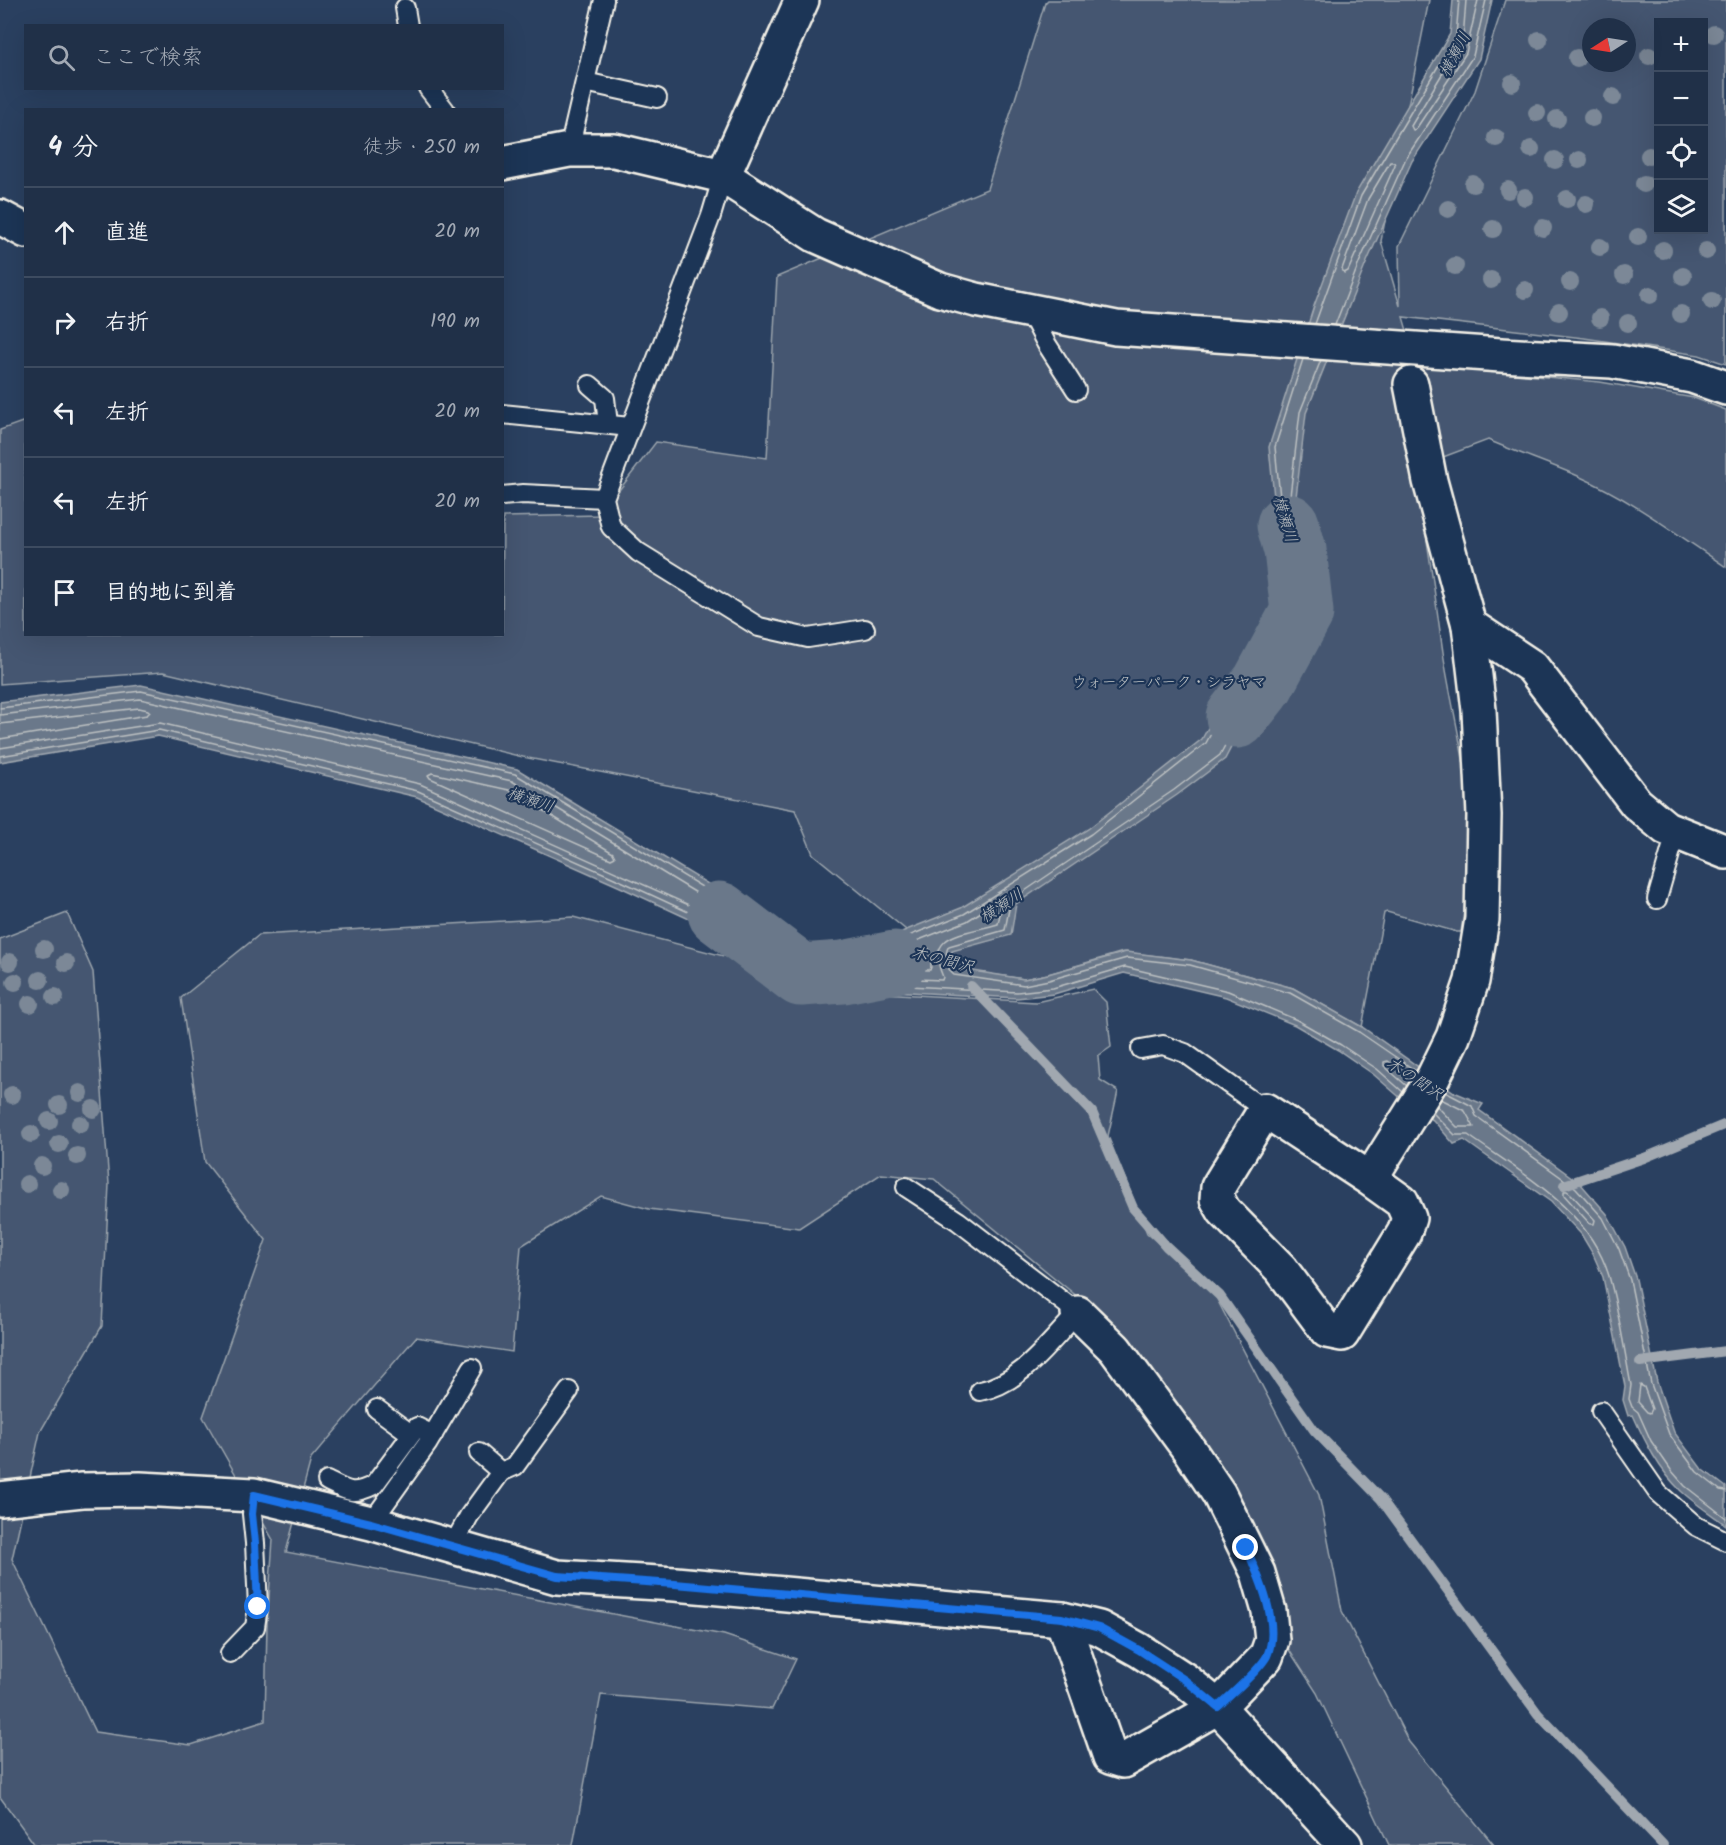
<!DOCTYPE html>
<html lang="ja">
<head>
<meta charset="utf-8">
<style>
	:root { --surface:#203048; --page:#28384f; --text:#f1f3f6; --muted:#a2a9b4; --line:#3d4b60 }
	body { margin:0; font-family:Kalam,"Klee One",sans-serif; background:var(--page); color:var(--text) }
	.controls { position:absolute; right:18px; top:18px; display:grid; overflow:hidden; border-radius:0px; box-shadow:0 6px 24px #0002 }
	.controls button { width:54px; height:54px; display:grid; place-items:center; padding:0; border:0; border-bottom:2px solid var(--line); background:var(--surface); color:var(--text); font:30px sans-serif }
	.compass { position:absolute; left:1582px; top:18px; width:54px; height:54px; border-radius:50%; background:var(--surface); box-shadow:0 6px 24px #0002; rotate:258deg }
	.stop { position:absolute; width:18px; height:18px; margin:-14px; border:4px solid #1a73e8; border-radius:50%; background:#fff }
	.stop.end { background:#1a73e8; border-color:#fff; box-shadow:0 2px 6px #0008 }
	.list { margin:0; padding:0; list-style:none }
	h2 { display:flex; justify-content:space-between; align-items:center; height:78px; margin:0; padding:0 24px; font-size:26px }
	h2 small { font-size:20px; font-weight:400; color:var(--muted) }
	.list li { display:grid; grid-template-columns:39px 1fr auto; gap:18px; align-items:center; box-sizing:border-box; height:90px; padding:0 24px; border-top:2px solid var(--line) }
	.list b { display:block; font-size:22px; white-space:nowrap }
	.list em { font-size:20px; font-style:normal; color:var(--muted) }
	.icon { flex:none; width:33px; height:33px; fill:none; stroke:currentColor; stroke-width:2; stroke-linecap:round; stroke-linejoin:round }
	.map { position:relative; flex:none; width:1726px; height:1845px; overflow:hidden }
	.search { position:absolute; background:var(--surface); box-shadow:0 6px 24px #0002; left:24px; top:24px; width:480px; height:66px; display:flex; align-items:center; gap:15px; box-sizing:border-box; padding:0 21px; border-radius:0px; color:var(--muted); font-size:22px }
	.panel { position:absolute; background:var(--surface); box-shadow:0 6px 24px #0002; left:24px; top:108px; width:480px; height:528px; border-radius:0px }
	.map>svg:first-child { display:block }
	.green { fill:#445771; stroke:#9ca4ac; stroke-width:1.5; fill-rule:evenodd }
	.water { fill:#6a788a; stroke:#a1a8b0; stroke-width:1.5 }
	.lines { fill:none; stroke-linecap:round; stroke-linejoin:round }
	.shore { stroke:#bdc1c2; stroke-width:1.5 }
	.stream { stroke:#a1a8b0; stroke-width:10 }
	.river { stroke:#6a788a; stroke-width:63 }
	.lane-casing { stroke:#f4f1e8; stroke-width:22 }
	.street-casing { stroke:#f4f1e8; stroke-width:38 }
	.secondary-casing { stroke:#f4f1e8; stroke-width:38 }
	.lane { stroke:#1d3557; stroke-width:18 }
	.street { stroke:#1d3557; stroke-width:33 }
	.secondary { stroke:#1d3557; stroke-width:33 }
	.tree { fill:#7c8897 }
	.route { stroke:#1a73e8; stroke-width:8 }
	.labels { text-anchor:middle; stroke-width:4.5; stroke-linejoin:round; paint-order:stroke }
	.park-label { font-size:15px; fill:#bfc3c4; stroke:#1d3557 }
	.water-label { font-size:16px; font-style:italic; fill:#bdc1c2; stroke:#1d3557 }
</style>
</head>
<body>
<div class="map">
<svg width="1726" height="1845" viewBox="0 0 1726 1845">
	<rect width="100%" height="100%" fill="#2a4060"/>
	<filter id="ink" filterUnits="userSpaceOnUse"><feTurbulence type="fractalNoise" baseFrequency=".0167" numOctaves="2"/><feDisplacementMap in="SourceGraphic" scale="12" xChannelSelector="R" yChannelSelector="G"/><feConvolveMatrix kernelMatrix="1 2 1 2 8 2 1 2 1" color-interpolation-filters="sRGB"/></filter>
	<g filter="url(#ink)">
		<g class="green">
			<path d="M 1048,0 L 1429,0 L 1381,241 L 1400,306 L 1399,246 L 1475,91 L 1505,0 L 1726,0 L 1726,364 L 1699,355 L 1584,338 L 1403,317 L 1417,365 L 1600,382 L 1694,398 L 1726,410 L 1726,567 C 1678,535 1631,499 1578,476 C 1548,463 1518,453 1488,440 L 1414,468 C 1427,529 1434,591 1443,652 C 1450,698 1462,745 1468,791 C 1472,835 1468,888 1461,932 L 1457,932 L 1387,912 L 1384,913 L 1362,1027 L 1293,988 L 1191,960 L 1123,952 L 1048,974 L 1024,979 L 954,969 L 813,854 L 795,810 L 523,757 L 163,672 L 0,684 L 0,430 L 25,421 L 26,634 L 502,634 L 503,517 L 600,515 L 656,442 L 767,458 L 777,277 L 987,189 L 1045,3 ZM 1658,22 L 1704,22 L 1704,230 L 1658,230 ZM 1591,27 L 1627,27 L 1627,63 L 1591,63 Z"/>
			<path d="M 67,913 L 93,972 L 109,1184 L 102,1326 L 40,1432 L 12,1559 L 95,1732 L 191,1745 L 265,1721 L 267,1624 L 273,1540 L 203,1417 L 266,1240 L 205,1162 L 181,998 L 259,935 L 573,917 L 863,992 L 1036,1002 L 1093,989 L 1106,1002 L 1111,1047 L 1098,1056 L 1100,1080 L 1118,1091 L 1108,1136 L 1147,1233 L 1188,1270 L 1210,1286 L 1319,1495 L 1342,1611 L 1409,1742 L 1494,1845 L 1389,1845 L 1317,1693 L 1260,1605 L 1259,1548 L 1079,1298 L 934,1179 L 881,1174 L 799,1228 L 649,1209 L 601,1196 L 521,1246 L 512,1352 L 416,1337 L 311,1459 L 286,1552 L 724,1635 L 796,1659 L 772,1709 L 601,1695 L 573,1845 L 35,1845 L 0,1797 L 0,939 Z"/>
		</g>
		<path class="water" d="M 1453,0 L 1492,0 L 1479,59 L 1412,161 L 1365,266 L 1306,413 L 1296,497 L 1309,598 L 1225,759 L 1177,795 L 1016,904 L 1011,935 L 952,951 L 954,968 L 1024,979 L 1048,974 L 1126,952 L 1191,960 L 1293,988 L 1362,1027 L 1454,1092 L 1483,1104 L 1479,1110 L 1580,1183 L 1607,1214 L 1625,1247 L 1636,1279 L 1657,1382 L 1674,1432 L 1701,1468 L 1726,1487 L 1726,1525 C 1711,1514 1694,1503 1681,1491 C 1659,1470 1645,1442 1633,1415 L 1628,1416 L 1623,1400 L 1625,1386 L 1603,1277 L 1593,1254 L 1581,1234 L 1551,1202 L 1464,1140 L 1454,1144 L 1433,1120 L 1404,1101 L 1373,1074 L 1338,1050 L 1295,1025 L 1226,997 L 1124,973 L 1054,994 L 1017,998 L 891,991 L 823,981 L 618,886 L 417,797 L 158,736 L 0,762 L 0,702 L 141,685 L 517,769 L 806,943 L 847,954 L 961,908 L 1088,829 L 1202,739 L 1283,587 L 1269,447 L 1314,306 L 1356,193 L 1450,34 Z"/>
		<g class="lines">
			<g class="shore">
				<path d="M 1466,0 L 1463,39 L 1411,126 L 1413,130 L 1416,129 L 1466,53 L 1478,0"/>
				<path d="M 1394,162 L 1395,165 L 1348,271 L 1344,273 L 1342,269 L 1368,199 L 1390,162 Z"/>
				<path d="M 1315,324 L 1361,196 L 1456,36 L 1459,0"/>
				<path d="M 1335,325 L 1359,263 L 1406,158 L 1473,56 L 1486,0"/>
				<path d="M 1321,360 L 1300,412 L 1290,496 L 1302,597 L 1220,755 L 1174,790 L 1013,899 L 1010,904 L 1005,930 L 949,946 C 944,953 946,970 954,975 L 1024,985 L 1049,980 L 1127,958 L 1190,965 L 1290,993 L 1359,1032 L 1416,1071"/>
				<path d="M 0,708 L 141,691 L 515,774 L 803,948 L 848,960 L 964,914 L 1091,834 L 1206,743 L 1289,588 L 1275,447 L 1303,359"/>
				<path d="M 0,715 L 140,699 L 512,781 L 754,928 L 755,931 L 751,933 L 420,784 L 160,723 L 0,748"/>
				<path d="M 0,724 L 139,708 L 148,710 L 150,712 L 147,715 L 0,739"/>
				<path d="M 0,756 L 159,730 L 418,791 L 621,881 L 825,975 L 892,985 L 1017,992 L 1053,988 L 1125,967 L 1228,991 L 1297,1020 L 1341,1045 L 1377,1069 L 1403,1092"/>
				<path d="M 432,773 L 509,790 L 613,853 L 615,857 L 611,859 L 430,778 L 428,775 Z"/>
				<path d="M 998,901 L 1002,904 L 998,924 C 968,934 923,931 943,977 L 942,980 L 892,978 L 851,970 L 853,966 L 967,921 Z"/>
				<path d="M 927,947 L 930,950 L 931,967 L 930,970 L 894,969 L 886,966 L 888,962 Z"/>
				<path d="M 1407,1086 L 1384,1066 L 1384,1062 L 1388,1061 L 1412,1078"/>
				<path d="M 1445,1092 L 1472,1106 L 1476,1116 L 1576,1188 L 1603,1218 L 1619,1249 L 1630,1280 L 1651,1384 L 1669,1434 L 1697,1472 L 1720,1490 L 1726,1491"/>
				<path d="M 1437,1106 L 1457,1127 L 1474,1127 L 1465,1111 L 1441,1099"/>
				<path d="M 1433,1113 L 1455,1135 L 1468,1135 C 1521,1173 1589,1209 1609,1276 C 1619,1311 1624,1349 1631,1385 L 1629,1399 L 1632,1407 L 1638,1412 L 1651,1441 L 1671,1470 L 1685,1486 L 1726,1518"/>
				<path d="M 1564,1191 L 1567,1191 L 1571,1194 L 1595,1220 L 1594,1224 L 1590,1224 L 1564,1195 Z"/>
				<path d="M 1640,1385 L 1644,1387 L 1652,1409 L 1650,1413 L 1647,1412 L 1638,1402 Z"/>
			</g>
			<g class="stream">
				<path d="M 971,986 L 1092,1112 L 1133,1208 L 1166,1246 L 1220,1296 L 1314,1430 L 1381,1499 L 1538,1714 L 1663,1845"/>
				<path d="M 1564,1185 L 1644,1158 L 1726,1124"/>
				<path d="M 1640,1362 L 1726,1351"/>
			</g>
			<g class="river">
				<path d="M 1237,717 L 1263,684 L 1302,612 L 1295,550 L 1288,525"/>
				<path d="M 719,913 L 801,975 L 843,972 L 895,962"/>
			</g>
			<defs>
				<g id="lane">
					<path d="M 405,8 L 408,26"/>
					<path d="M 585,82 L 657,98"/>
					<path d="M 428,88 L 445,110"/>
					<path d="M 569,150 L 604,0"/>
					<path d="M 723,176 L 711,216 L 604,498 L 611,527 L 638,552 L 759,627 L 808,638 L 865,629"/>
					<path d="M 1029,310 L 1046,343 L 1076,390"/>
					<path d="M 590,385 L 605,398 L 608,424"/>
					<path d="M 502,414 L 630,427"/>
					<path d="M 502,496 L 523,494 L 604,498"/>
					<path d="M 1657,899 L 1676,833"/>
					<path d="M 1141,1049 L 1163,1045 L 1185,1053 L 1265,1110"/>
					<path d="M 906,1187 L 958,1221 L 1078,1313 C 1049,1342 1022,1383 980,1391"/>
					<path d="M 377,1409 L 411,1434"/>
					<path d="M 1601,1411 L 1658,1493 L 1696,1526 L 1726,1541"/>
					<path d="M 479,1453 L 501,1472"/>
					<path d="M 327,1481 C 347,1491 352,1496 374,1485 L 417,1427 L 433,1435"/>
					<path d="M 371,1523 L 428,1443 L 472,1368"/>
					<path d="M 452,1547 L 469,1516 L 501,1472 L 515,1466 L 569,1391"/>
					<path d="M 230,1653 L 255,1627 L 258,1607 L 255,1543 L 252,1514 L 254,1495"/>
				</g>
				<g id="street">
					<path d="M 502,163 L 569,150 L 614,150 L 723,176 L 815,235 L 940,290 L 976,300 L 1116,328 L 1501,355 L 1612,361 L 1692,376 L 1726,388"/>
					<path d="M 723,176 L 802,0"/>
					<path d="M 0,217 L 26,231"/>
					<path d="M 1411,384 L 1430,481 L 1469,625 L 1532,667 L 1636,803 L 1666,828 L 1726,852"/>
					<path d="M 1370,1179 L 1402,1202 L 1409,1218 L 1404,1233 L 1342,1334 L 1327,1331 L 1281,1269 L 1224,1211 L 1217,1199 L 1218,1187 L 1265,1110 L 1370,1179 L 1433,1078 L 1453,1037 L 1472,981 L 1482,919 L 1484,815 L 1479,710 L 1469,625"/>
					<path d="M 1062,1619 L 1110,1757 L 1123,1761 L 1218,1707 L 1266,1657 L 1272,1640 L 1269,1611 L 1258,1573 L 1219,1494 L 1190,1451 L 1115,1349 L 1078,1313"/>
				</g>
				<path id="secondary" d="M 0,1499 L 82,1490 L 140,1489 L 254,1495 L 371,1523 L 557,1577 L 675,1584 L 1062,1619 L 1099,1628 L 1139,1650 L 1185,1680 L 1218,1707 L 1345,1845"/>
			</defs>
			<use href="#lane" class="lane-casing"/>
			<use href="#street" class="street-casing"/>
			<use href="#secondary" class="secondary-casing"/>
			<use href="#lane" class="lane"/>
			<use href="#street" class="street"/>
			<use href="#secondary" class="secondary"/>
		</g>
		<g class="tree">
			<circle cx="1714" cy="34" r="9"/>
			<circle cx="1539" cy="40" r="9"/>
			<circle cx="1649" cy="56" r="9"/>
			<circle cx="1577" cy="58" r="9"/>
			<circle cx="1512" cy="83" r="9"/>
			<circle cx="1613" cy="97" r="9"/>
			<circle cx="1537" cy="113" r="9"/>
			<circle cx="1592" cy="118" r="9"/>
			<circle cx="1557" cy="119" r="9"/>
			<circle cx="1496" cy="138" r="9"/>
			<circle cx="1531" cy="149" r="9"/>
			<circle cx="1649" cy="156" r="9"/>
			<circle cx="1555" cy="160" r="9"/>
			<circle cx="1579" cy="160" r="9"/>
			<circle cx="1473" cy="184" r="9"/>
			<circle cx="1644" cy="184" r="9"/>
			<circle cx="1508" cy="190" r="9"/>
			<circle cx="1525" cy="197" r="9"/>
			<circle cx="1567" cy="199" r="9"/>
			<circle cx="1586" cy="204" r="9"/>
			<circle cx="1448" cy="209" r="9"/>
			<circle cx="1543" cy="228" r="9"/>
			<circle cx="1493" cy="229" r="9"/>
			<circle cx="1638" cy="237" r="9"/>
			<circle cx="1600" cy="247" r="9"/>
			<circle cx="1663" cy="250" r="9"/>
			<circle cx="1706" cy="251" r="9"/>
			<circle cx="1455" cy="266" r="9"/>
			<circle cx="1624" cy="275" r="9"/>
			<circle cx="1683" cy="276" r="9"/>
			<circle cx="1491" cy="280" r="9"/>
			<circle cx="1570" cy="282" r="9"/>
			<circle cx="1525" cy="290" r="9"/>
			<circle cx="1650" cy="295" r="9"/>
			<circle cx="1712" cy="301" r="9"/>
			<circle cx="1559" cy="312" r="9"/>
			<circle cx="1681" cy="314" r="9"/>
			<circle cx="1600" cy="318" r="9"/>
			<circle cx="1628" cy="323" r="9"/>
			<circle cx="44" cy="949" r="9"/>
			<circle cx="10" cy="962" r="9"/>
			<circle cx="66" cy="963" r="9"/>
			<circle cx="40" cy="980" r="9"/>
			<circle cx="15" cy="982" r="9"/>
			<circle cx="55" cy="997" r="9"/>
			<circle cx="30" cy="1004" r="9"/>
			<circle cx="80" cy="1093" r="9"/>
			<circle cx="12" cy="1095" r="9"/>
			<circle cx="59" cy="1105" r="9"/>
			<circle cx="93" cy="1109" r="9"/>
			<circle cx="49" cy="1121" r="9"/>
			<circle cx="80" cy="1124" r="9"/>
			<circle cx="31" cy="1134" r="9"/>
			<circle cx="59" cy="1144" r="9"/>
			<circle cx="77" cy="1156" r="9"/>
			<circle cx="42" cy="1166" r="9"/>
			<circle cx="27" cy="1184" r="9"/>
			<circle cx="61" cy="1190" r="9"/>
		</g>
	</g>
	<g class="lines" filter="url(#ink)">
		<path class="route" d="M 258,1607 L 255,1543 L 252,1514 L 254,1495 L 371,1523 L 557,1576 L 675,1584 L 1062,1618 L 1099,1628 L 1139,1650 L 1185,1680 L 1218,1707 C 1231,1694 1259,1671 1267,1656 C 1281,1625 1259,1576 1246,1548"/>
	</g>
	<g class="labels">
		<g class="park-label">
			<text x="1169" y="687">ウォーターパーク・シラヤマ</text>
		</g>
		<g class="water-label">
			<text transform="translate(1454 54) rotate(-62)" y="6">横瀬川</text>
			<text transform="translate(1286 519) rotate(74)" y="6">横瀬川</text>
			<text transform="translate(531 799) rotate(18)" y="6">横瀬川</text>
			<text transform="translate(1001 905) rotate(-33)" y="6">横瀬川</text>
			<text transform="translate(943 959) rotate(14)" y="6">木の間沢</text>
			<text transform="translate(1415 1078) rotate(33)" y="6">木の間沢</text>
		</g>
	</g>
</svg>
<div class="controls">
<button>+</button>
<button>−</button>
<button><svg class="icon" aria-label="locate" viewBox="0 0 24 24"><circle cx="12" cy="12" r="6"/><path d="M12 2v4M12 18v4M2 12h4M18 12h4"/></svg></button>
<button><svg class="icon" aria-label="layers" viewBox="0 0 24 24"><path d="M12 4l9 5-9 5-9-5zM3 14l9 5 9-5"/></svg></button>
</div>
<svg class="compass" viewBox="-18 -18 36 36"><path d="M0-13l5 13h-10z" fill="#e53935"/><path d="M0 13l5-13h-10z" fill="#a2a9b4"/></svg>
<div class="stop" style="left:258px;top:1607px"></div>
<div class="stop end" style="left:1246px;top:1548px"></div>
<div class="search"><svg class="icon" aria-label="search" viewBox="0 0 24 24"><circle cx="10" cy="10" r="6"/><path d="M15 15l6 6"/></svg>ここで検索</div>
<section class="panel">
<h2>4 分<small>徒歩 · 250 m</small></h2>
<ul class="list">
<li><svg class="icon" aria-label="ahead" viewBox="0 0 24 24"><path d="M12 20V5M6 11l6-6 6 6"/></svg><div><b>直進</b></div><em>20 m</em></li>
<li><svg class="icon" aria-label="right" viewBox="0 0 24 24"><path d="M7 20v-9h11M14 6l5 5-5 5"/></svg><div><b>右折</b></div><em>190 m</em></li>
<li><svg class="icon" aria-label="left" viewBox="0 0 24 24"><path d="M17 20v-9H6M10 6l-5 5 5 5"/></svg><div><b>左折</b></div><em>20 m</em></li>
<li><svg class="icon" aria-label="left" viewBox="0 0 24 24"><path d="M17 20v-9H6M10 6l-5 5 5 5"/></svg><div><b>左折</b></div><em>20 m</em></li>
<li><svg class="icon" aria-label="arrive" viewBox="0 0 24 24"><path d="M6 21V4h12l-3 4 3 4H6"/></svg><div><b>目的地に到着</b></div></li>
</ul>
</section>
</div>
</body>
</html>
